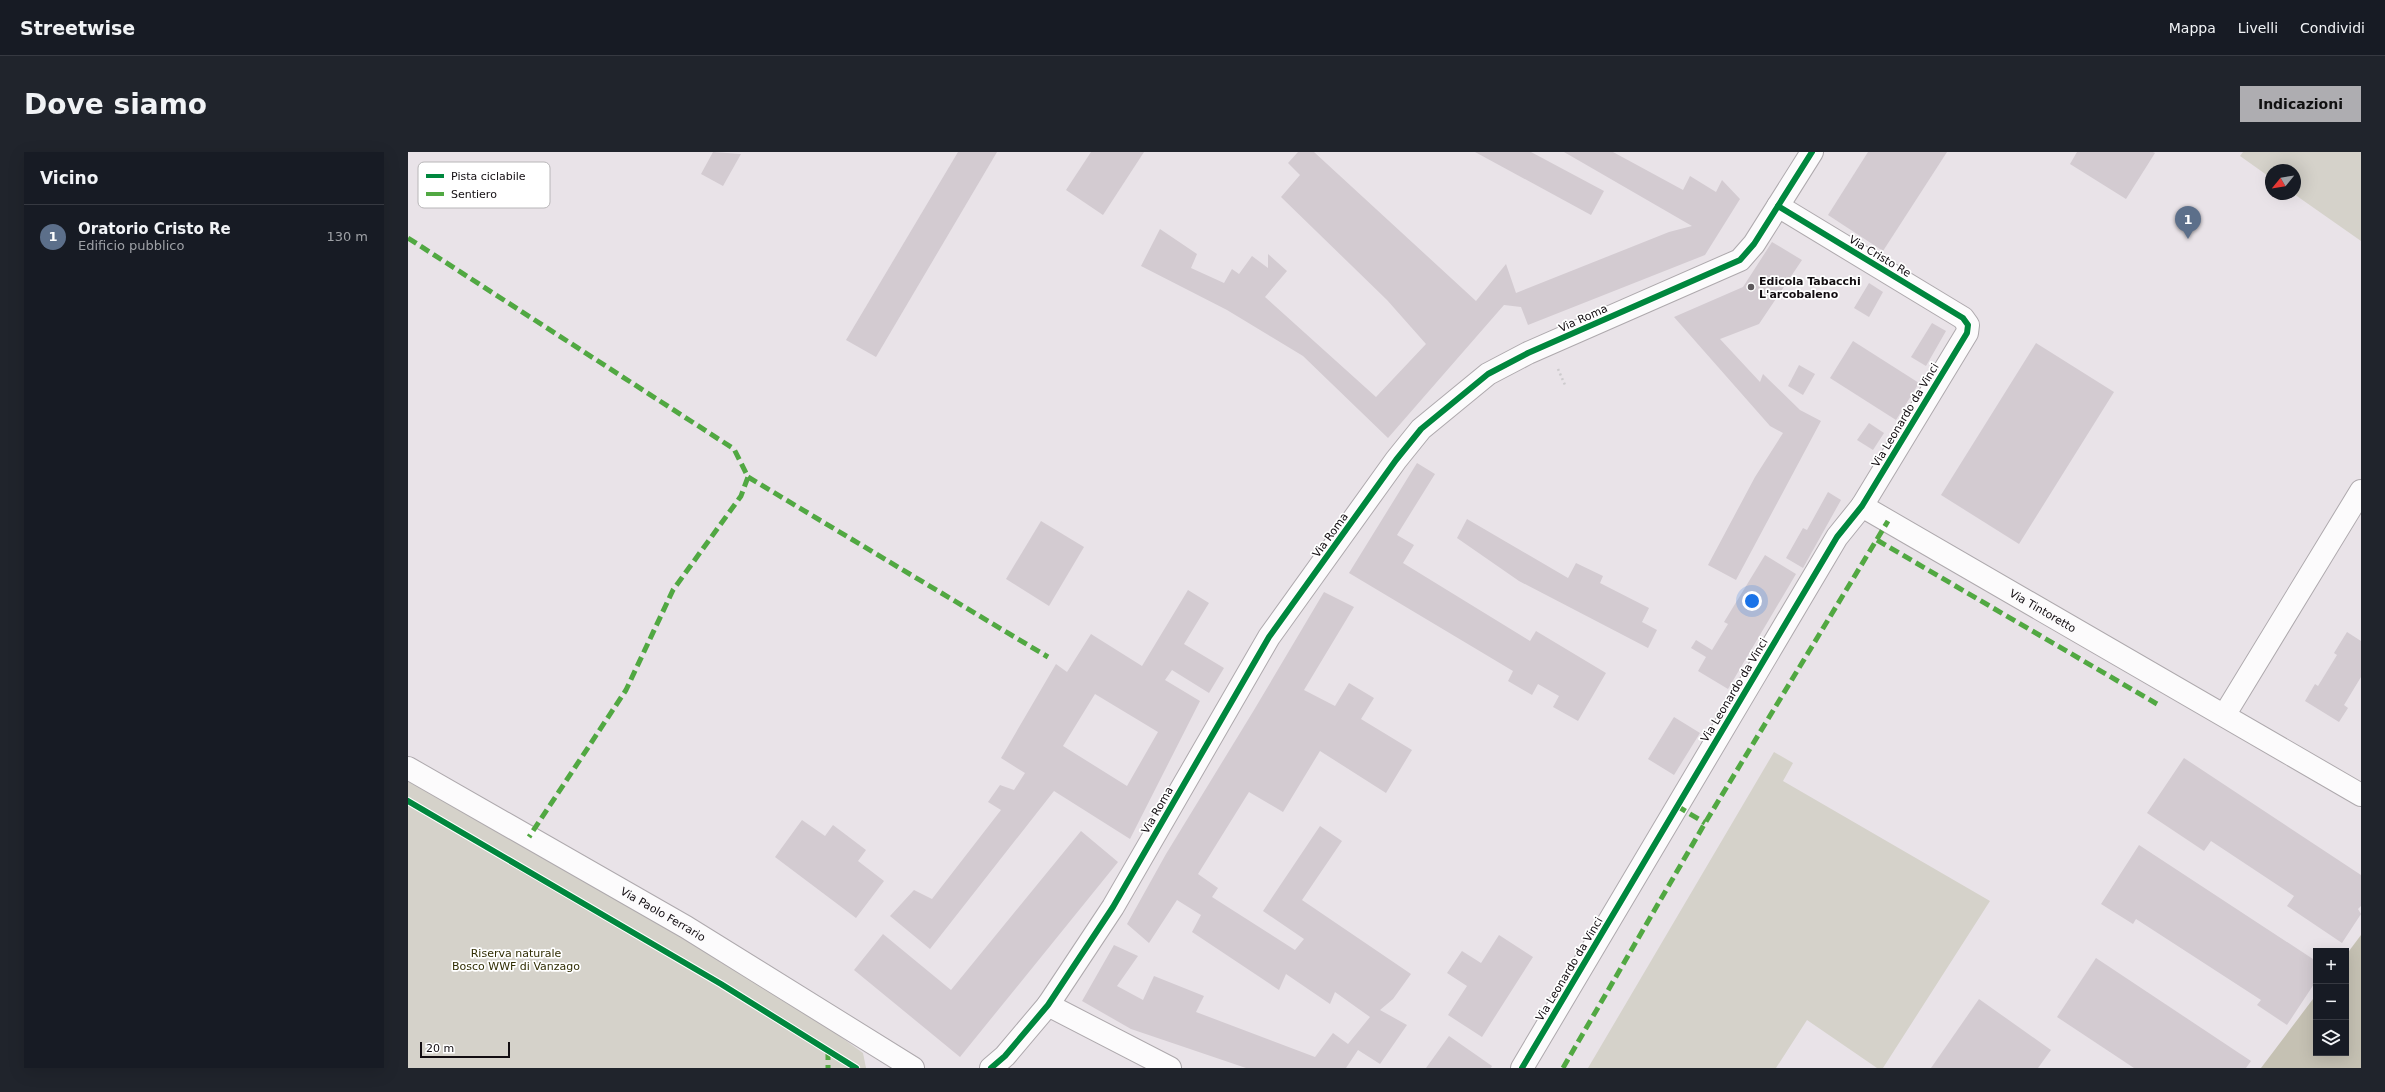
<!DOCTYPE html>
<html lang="it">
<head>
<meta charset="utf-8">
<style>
	:root { --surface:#171b24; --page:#20242c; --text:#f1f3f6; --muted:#9ea1a6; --line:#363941; --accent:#aeadb1 }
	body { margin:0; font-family:"DejaVu Sans",sans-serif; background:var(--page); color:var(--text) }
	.controls { position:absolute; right:12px; bottom:12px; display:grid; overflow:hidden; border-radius:0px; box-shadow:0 4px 16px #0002 }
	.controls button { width:36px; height:36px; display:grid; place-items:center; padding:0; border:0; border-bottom:1px solid var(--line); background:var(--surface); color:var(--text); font:20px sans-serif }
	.compass { position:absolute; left:1857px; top:12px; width:36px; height:36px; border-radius:50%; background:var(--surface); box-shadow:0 4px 16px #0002; rotate:240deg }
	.scale { position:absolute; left:12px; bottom:10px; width:90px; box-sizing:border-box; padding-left:4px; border:2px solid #120d11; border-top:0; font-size:11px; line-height:14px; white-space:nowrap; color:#120d11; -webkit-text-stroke:3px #fff; paint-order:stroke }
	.you { position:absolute; left:1344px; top:449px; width:14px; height:14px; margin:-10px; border:3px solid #fff; border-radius:50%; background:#1a73e8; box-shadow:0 0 0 6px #1a73e833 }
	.badge { display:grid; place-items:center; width:26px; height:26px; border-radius:50%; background:var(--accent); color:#fff; font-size:13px; font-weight:700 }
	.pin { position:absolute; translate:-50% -33px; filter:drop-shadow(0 1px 2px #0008) }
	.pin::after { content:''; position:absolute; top:21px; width:14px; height:12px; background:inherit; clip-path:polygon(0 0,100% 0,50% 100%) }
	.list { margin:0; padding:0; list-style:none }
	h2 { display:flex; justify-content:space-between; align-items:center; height:52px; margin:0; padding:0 16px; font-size:17px }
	h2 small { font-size:13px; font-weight:400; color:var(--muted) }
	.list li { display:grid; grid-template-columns:26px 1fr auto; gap:12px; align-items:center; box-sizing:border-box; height:64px; padding:0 16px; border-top:1px solid var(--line) }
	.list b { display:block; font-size:15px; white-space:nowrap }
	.list p { margin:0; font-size:13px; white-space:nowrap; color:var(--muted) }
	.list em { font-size:13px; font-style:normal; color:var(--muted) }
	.icon { flex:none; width:22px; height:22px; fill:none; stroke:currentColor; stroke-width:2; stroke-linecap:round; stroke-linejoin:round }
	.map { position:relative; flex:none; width:1953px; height:916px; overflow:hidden; border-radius:0px }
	header { display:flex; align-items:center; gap:24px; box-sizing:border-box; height:56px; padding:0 20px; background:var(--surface); border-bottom:1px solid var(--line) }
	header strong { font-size:19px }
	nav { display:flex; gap:22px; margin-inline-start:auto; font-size:14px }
	.intro { display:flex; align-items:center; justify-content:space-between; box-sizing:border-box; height:96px; padding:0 24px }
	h1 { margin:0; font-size:28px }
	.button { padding:10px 18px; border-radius:0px; background:var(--accent); color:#111; font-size:14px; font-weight:700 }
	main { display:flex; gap:24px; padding:0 24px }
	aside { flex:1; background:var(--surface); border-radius:0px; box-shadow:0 4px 16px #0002 }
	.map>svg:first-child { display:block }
	.green { fill:#d5d2ca }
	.forest { fill:#c5c1b3 }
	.building { fill:#d3cbd1; fill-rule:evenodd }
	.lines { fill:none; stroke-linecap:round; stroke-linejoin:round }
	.minor-casing { stroke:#aea9ad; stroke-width:24 }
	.tertiary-casing { stroke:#aea9ad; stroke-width:24 }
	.path { stroke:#cdcbcd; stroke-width:2.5; stroke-dasharray:2 3; stroke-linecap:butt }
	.minor { stroke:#fcfbfc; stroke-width:22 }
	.tertiary { stroke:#fcfbfc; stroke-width:22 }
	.quiet { stroke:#51a842; stroke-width:5; stroke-dasharray:10 5; stroke-linecap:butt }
	.cycleway-casing { stroke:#fff; stroke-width:8 }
	.cycleway { stroke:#00873e; stroke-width:6 }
	.poi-dot { fill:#5d585c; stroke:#fff; stroke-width:1.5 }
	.labels { text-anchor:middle; stroke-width:3.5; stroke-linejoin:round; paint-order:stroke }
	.street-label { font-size:11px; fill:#120d11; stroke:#fff }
	.poi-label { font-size:11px; font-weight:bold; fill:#120d11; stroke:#fff; text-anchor:start }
	.park-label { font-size:11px; fill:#312e04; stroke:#fff }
	.key { fill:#fff; stroke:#b8b6b8; stroke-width:1 }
	.key-label { font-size:11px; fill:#120d11 }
</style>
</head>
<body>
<header>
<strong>Streetwise</strong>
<nav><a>Mappa</a><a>Livelli</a><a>Condividi</a></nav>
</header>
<div class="intro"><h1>Dove siamo</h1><a class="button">Indicazioni</a></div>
<main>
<aside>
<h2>Vicino<small></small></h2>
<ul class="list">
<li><span class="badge" style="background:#5c6f8a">1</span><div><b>Oratorio Cristo Re</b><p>Edificio pubblico</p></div><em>130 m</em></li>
</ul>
</aside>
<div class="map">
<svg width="1953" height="916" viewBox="0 0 1953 916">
	<rect width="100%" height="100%" fill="#e9e3e8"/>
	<g class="green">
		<path d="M 1835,0 L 1953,0 L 1953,89 L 1886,42 L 1887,18 L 1863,18 L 1863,26 L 1832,4 Z"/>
		<path d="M 1366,600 L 1385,611 L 1375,629 L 1582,749 L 1475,916 L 1469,916 L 1399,868 L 1368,916 L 1180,916 Z"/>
		<path d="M 0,626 L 298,787 L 455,901 L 458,916 L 0,916 Z"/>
	</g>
	<path class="forest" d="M 1953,783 L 1953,916 L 1853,916 L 1908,843 L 1908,901 L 1938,901 L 1938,803 Z"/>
	<g class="building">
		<path d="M 305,0 L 333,2 L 315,34 L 293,22 Z"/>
		<path d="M 550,0 L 589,0 L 468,205 L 438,188 Z"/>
		<path d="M 683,0 L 736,0 L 695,63 L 658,38 Z"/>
		<path d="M 890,0 L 906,0 L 1068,149 L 1098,112 L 1108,141 L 1261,80 L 1284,74 L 1156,0 L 1205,0 L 1275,38 L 1282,24 L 1308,40 L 1314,28 L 1332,47 L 1297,103 L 1120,173 L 1113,155 L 1096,153 L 980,286 L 895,204 L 819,158 L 733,114 L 752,77 L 789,102 L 783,116 L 816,131 L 824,117 L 831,122 L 844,104 L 860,116 L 860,102 L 879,119 L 857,145 L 968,245 L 1018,192 L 979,148 L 873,45 L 892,23 L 880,11 Z"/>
		<path d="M 1067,0 L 1123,0 L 1196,39 L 1183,63 Z"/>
		<path d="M 1460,0 L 1539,0 L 1475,99 L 1420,63 Z"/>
		<path d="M 1669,0 L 1745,0 L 1747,1 L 1718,47 L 1662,12 Z"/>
		<path d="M 1364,90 L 1394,108 L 1351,172 L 1312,187 L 1352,230 L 1355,222 L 1392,258 L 1413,269 L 1328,428 L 1300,413 L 1347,325 L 1375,281 L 1362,274 L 1266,165 L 1335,135 Z"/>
		<path d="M 1461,131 L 1475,140 L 1461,165 L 1446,156 Z"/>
		<path d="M 1524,171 L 1538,179 L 1518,214 L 1503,205 Z"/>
		<path d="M 1445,189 L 1511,231 L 1488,268 L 1422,226 Z"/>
		<path d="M 1628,191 L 1706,240 L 1611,392 L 1533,343 Z"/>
		<path d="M 1391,213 L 1407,222 L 1395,243 L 1380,234 Z"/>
		<path d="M 1461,271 L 1476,281 L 1465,298 L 1449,288 Z"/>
		<path d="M 1009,311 L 1027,322 L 989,383 L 1006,393 L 995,411 L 1122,489 L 1128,479 L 1198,521 L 1170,569 L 1145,555 L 1151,544 L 1130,532 L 1124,543 L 1100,529 L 1105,519 L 941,421 Z"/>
		<path d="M 1420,340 L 1433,348 L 1395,416 L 1378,406 L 1395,376 L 1399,378 Z"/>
		<path d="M 1059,367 L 1160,426 L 1168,411 L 1195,424 L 1192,431 L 1241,456 L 1234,470 L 1249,478 L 1240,496 L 1111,429 L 1049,386 Z"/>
		<path d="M 633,369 L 676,395 L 641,454 L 598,427 Z"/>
		<path d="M 1357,403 L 1388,422 L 1320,537 L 1290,519 L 1298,505 L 1283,496 L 1288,488 L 1304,498 L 1320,472 L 1316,470 Z"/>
		<path d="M 780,438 L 801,451 L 776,492 L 816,516 L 801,541 L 764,518 L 757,528 L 792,549 L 722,687 L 646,639 L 522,797 L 482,764 L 506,738 L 524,747 L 593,658 L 580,650 L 592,633 L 606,638 L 617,621 L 593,606 L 648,512 L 659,520 L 683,482 L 734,514 ZM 687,542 L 750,580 L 719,634 L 655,594 Z"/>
		<path d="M 916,440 L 946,455 L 896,538 L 927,554 L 941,531 L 966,546 L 953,567 L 1004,598 L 978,641 L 912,599 L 875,660 L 841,640 L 790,722 L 810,736 L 804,745 L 887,798 L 896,787 L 855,759 L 912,674 L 934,689 L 894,748 L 1003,822 L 985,847 L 972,858 L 999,873 L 972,912 L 950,898 L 938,916 L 838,916 L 723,877 L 674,849 L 706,793 L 730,804 L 709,834 L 735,848 L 746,824 L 796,844 L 788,860 L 907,905 L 925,881 L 940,892 L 962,865 L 927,840 L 922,852 L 878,822 L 871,838 L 784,780 L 793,763 L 769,748 L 741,791 L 719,772 L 758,702 L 846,558 Z"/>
		<path d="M 1939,480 L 1953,489 L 1953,525 L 1936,553 L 1940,556 L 1931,570 L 1897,549 L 1907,532 L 1910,534 L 1929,503 L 1926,501 Z"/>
		<path d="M 1266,565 L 1292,581 L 1266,623 L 1240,607 Z"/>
		<path d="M 1776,606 L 1953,723 L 1953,754 L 1950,757 L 1953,762 L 1934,791 L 1879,754 L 1886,744 L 1803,689 L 1796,699 L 1739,661 Z"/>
		<path d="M 394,668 L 417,684 L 425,673 L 458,698 L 450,709 L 476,729 L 448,766 L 367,705 Z"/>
		<path d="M 673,679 L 710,710 L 552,905 L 446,818 L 475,782 L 543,838 Z"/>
		<path d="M 1731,693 L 1908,809 L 1908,829 L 1879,873 L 1849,853 L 1853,848 L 1728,767 L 1725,772 L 1693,752 Z"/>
		<path d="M 1091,783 L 1125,805 L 1074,885 L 1040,863 L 1059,834 L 1039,821 L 1054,799 L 1073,811 Z"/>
		<path d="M 1688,806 L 1843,909 L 1838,916 L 1726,916 L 1649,865 Z"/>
		<path d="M 1571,847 L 1643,898 L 1630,916 L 1523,916 Z"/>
		<path d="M 1041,884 L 1084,914 L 1083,916 L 1018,916 Z"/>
	</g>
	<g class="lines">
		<defs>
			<g id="minor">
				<path id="s1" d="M 1454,354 L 1953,643"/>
				<path d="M 1817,562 L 1953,339"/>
				<path d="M 640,853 L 762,916"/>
				<path d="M 1114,916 L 1429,385 L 1454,354 L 1559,181 L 1560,173 L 1555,166 L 1370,54"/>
			</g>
			<g id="tertiary">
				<path id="s2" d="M 0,616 L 278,775 L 505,916"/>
				<path d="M 583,916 L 597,904 L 640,853 L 705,755 L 861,485 L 988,308 L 1013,277 L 1080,222 L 1120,201 L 1332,108 L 1346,92 L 1404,0"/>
			</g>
		</defs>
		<use href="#minor" class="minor-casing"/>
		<use href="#tertiary" class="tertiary-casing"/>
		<path class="path" d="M 1150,217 L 1157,233"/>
		<use href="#minor" class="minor"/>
		<use href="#tertiary" class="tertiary"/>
		<g class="quiet">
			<path d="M 0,86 L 326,297 L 340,325 L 333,344 L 265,438 L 218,538 L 121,685"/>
			<path d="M 340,325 L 640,505"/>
			<path d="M 1469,388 L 1749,552"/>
			<path d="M 1269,654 L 1297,671"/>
			<path d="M 420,898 L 420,916"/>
			<path d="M 1155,916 L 1297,671 L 1480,369"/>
		</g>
		<defs>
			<g id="cycleway">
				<path d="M 0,649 L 313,832 L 448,916"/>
				<path d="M 583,916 L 597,904 L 640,853 L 705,755 L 861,485 L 988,308 L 1013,277 L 1080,222 L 1120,201 L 1332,108 L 1346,92 L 1404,0"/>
				<path d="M 1114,916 L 1429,385 L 1454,354 L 1559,181 L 1560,173 L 1555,166 L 1370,54"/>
			</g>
		</defs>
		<use href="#cycleway" class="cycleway-casing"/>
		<use href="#cycleway" class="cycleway"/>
	</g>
	<circle class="poi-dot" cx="1343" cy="135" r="4"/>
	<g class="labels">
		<g class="street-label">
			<text transform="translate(1472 104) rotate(31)" y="4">Via Cristo Re</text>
			<text transform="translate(1175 166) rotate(-24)" y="4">Via Roma</text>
			<text transform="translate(1497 263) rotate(-59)" y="4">Via Leonardo da Vinci</text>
			<text transform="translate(922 383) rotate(-54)" y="4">Via Roma</text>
			<text dy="4" stroke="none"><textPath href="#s1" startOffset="209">Via Tintoretto</textPath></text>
			<text transform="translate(1326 538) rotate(-59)" y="4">Via Leonardo da Vinci</text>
			<text transform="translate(749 658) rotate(-60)" y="4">Via Roma</text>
			<text dy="4" stroke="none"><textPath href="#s2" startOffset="294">Via Paolo Ferrario</textPath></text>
			<text transform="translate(1161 817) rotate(-59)" y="4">Via Leonardo da Vinci</text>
		</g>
		<g class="poi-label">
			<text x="1351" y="133">Edicola Tabacchi<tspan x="1351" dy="13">L'arcobaleno</tspan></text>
		</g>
		<g class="park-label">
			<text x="108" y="805">Riserva naturale<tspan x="108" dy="13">Bosco WWF di Vanzago</tspan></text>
		</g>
	</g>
	<rect x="10" y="10" width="132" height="46" rx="6" class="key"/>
	<rect x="18" y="22" width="18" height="4" fill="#00873e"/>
	<rect x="18" y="40" width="18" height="4" fill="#51a842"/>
	<g class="key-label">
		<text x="43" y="28">Pista ciclabile</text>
		<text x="43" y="46">Sentiero</text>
	</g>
</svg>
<div class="controls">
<button>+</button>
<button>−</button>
<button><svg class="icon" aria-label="layers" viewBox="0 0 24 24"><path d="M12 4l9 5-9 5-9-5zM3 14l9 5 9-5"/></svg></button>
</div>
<svg class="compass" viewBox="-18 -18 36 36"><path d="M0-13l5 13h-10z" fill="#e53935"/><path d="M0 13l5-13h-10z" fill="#9ea1a6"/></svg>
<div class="scale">20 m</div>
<div class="you"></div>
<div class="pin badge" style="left:1780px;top:87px;background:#5c6f8a">1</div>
</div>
</main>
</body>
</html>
